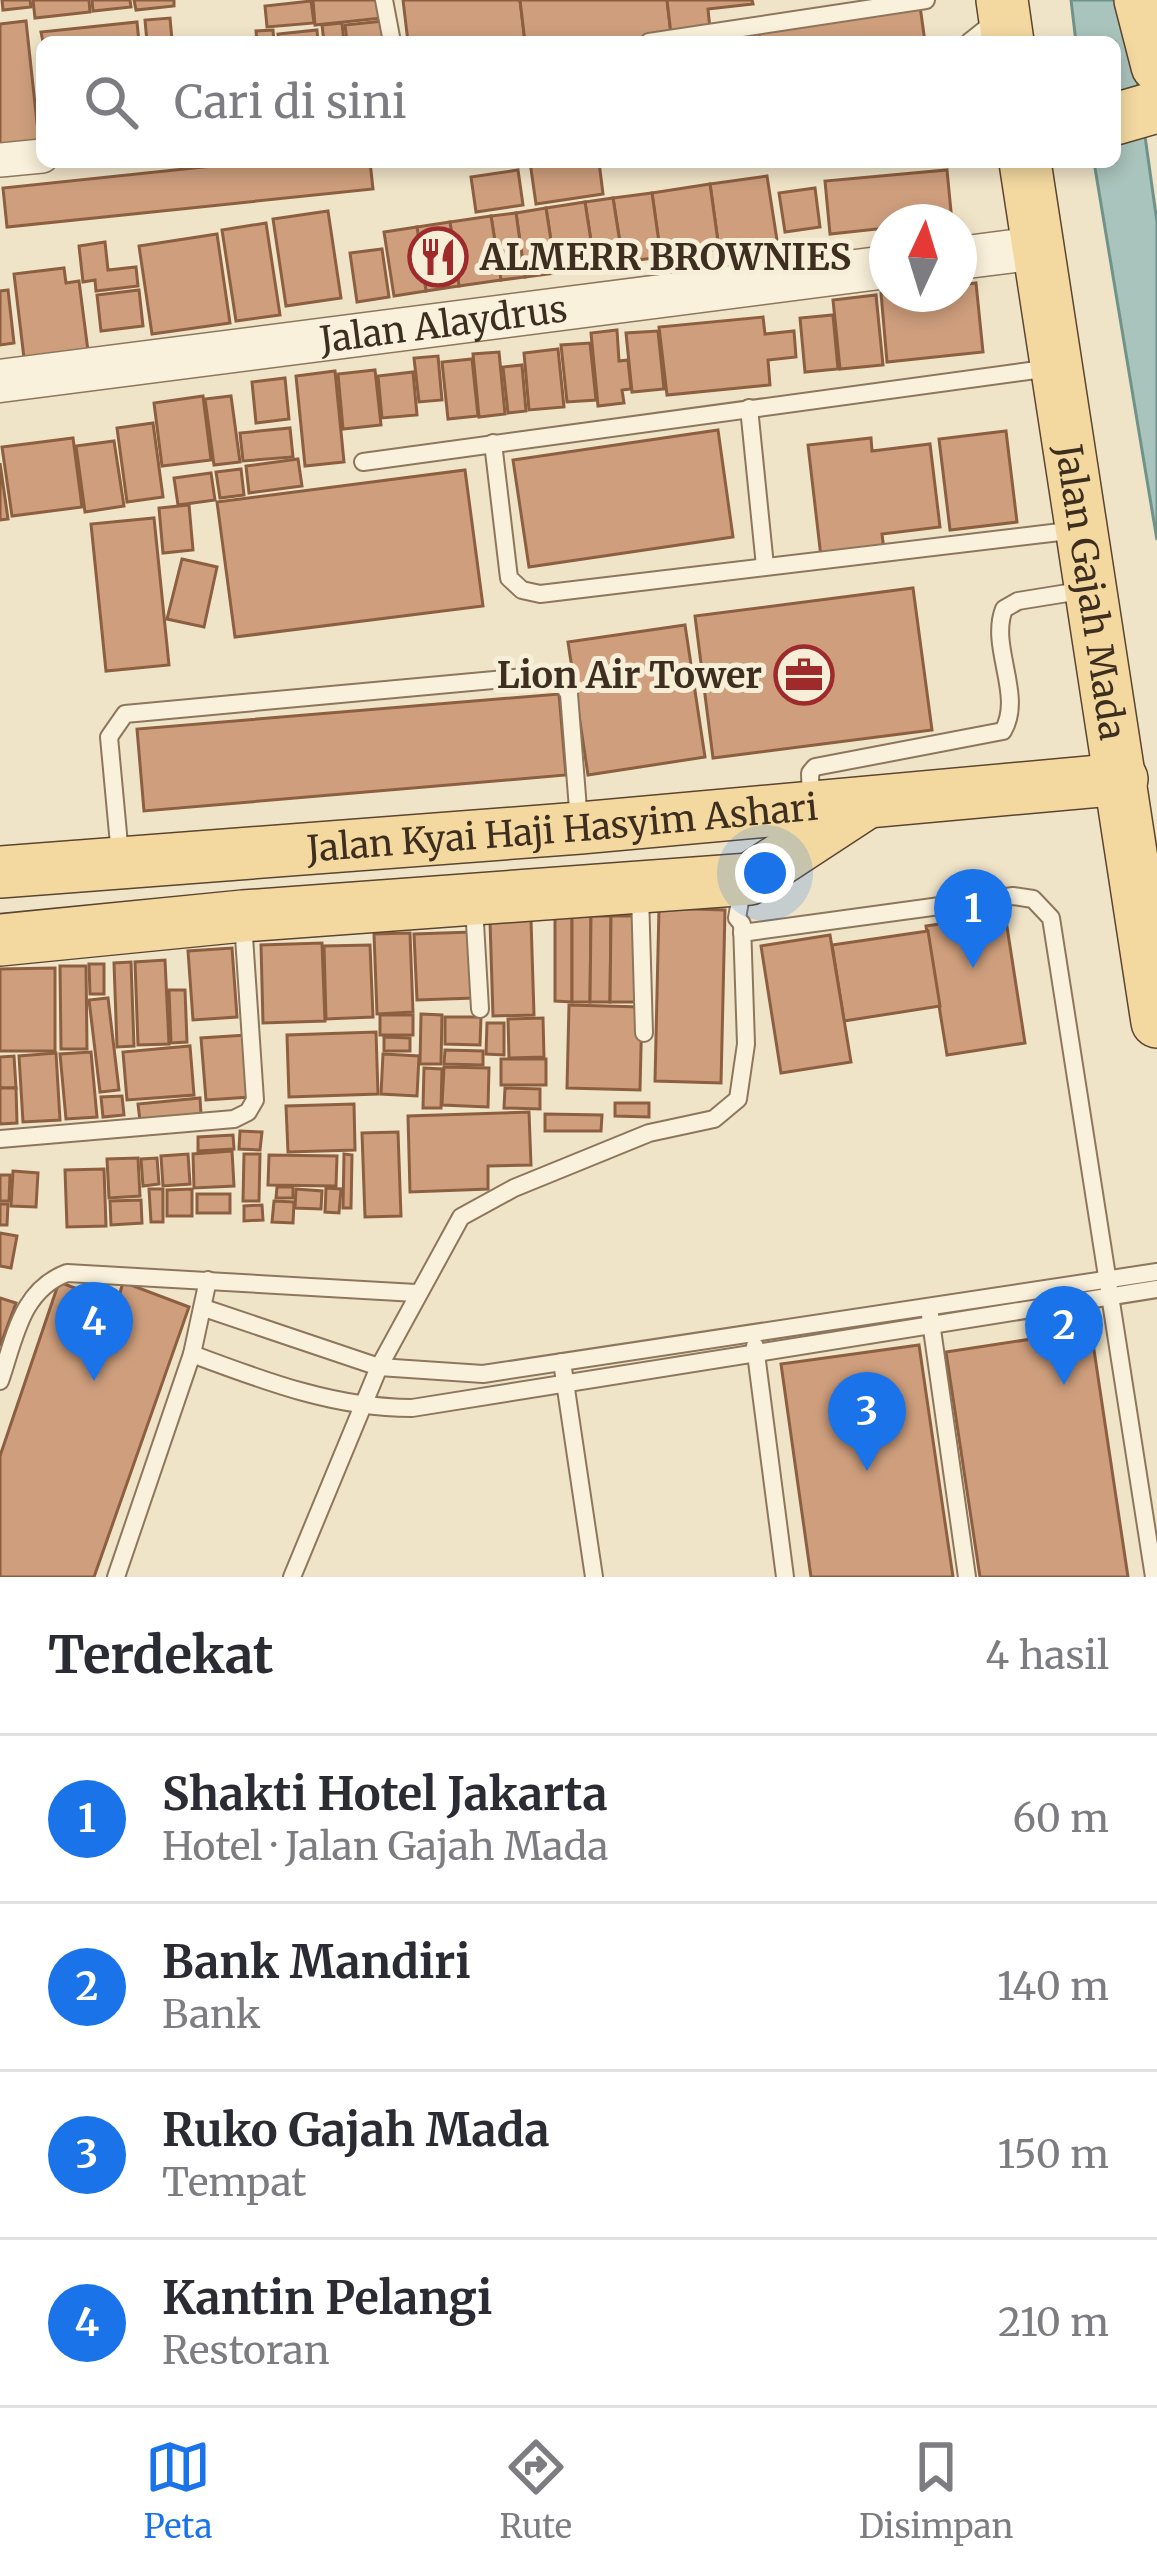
<!DOCTYPE html>
<html lang="id">
<head>
<meta charset="utf-8">
<style>
	:root { --surface:#fff; --page:#f7f7f7; --text:#2b2b33; --muted:#7c7c81; --line:#e1e1e2; --accent:#1a73e8 }
	body { margin:0; font-family:Merriweather,serif; background:var(--page); color:var(--text) }
	.compass { position:absolute; left:869px; top:204px; width:108px; height:108px; border-radius:50%; background:var(--surface); box-shadow:0 6px 18px #0003; rotate:4deg }
	.you { position:absolute; left:765px; top:873px; width:42px; height:42px; margin:-30px; border:9px solid #fff; border-radius:50%; background:#1a73e8; box-shadow:0 0 0 18px #1a73e833 }
	.badge { display:grid; place-items:center; width:78px; height:78px; border-radius:50%; background:var(--accent); color:#fff; font-size:39px; font-weight:700 }
	.pin { position:absolute; translate:-50% -99px; filter:drop-shadow(0 3px 6px #0008) }
	.pin::after { content:''; position:absolute; top:63px; width:42px; height:36px; background:inherit; clip-path:polygon(0 0,100% 0,50% 100%) }
	.list { margin:0; padding:0; list-style:none }
	h2 { display:flex; justify-content:space-between; align-items:center; height:156px; margin:0; padding:0 48px; font-size:51px }
	h2 small { font-size:39px; font-weight:400; color:var(--muted) }
	.list li { display:grid; grid-template-columns:78px 1fr auto; gap:36px; align-items:center; box-sizing:border-box; height:168px; padding:0 48px; border-top:3px solid var(--line) }
	.list b { display:block; font-size:45px; white-space:nowrap }
	.list p { margin:0; font-size:39px; white-space:nowrap; color:var(--muted) }
	.list em { font-size:39px; font-style:normal; color:var(--muted) }
	.icon { flex:none; width:66px; height:66px; fill:none; stroke:currentColor; stroke-width:2; stroke-linecap:round; stroke-linejoin:round }
	.map { position:relative; flex:none; width:1157px; height:1577px; overflow:hidden }
	.search { position:absolute; background:var(--surface); box-shadow:0 6px 18px #0003; left:36px; right:36px; top:36px; height:132px; display:flex; align-items:center; gap:30px; box-sizing:border-box; padding:0 42px; border-radius:18px; color:var(--muted); font-size:45px }
	.sheet { height:828px; background:var(--surface) }
	nav { display:flex; justify-content:space-around; align-items:center; box-sizing:border-box; height:168px; border-top:3px solid var(--line); background:var(--surface); font-size:33px; color:var(--muted) }
	nav a { display:grid; justify-items:center; gap:6px }
	nav .on { color:var(--accent) }
	.map>svg:first-child { display:block }
	.water { fill:#a9c4bc; stroke:#6f938a; stroke-width:3 }
	.building { fill:#cf9f7d; stroke:#8d5f41; stroke-width:3 }
	.lines { fill:none; stroke-linecap:round; stroke-linejoin:round }
	.service-casing { stroke:#8d765c; stroke-width:20 }
	.minor-casing { stroke:#8d765c; stroke-width:36 }
	.tertiary-casing { stroke:#8d765c; stroke-width:45 }
	.primary-casing { stroke:#5b4430; stroke-width:54 }
	.service { stroke:#faf1dc; stroke-width:16 }
	.minor { stroke:#faf1dc; stroke-width:33 }
	.tertiary { stroke:#faf1dc; stroke-width:42 }
	.primary { stroke:#f3d9a0; stroke-width:51 }
	.labels { text-anchor:middle; stroke-width:10; stroke-linejoin:round; paint-order:stroke }
	.poi-label { font-size:36px; font-weight:bold; fill:#3d2e20; stroke:#f7eed8; text-anchor:start }
	.street-label { font-size:36px; fill:#3d2e20; stroke:#f7eed8 }
</style>
</head>
<body>
<div class="map">
<svg width="1157" height="1577" viewBox="0 0 1157 1577">
	<rect width="100%" height="100%" fill="#f0e4c8"/>
	<path class="water" d="M 1071,0 L 1126,0 L 1157,222 L 1157,540 L 1094,162 L 1115,162 L 1115,42 L 1076,42 Z"/>
	<g class="building">
		<path d="M 2,0 L 30,0 L 31,7 L 3,10 Z"/>
		<path d="M 33,0 L 89,0 L 90,12 L 35,18 Z"/>
		<path d="M 92,0 L 130,0 L 131,7 L 93,11 Z"/>
		<path d="M 134,0 L 174,0 L 174,6 L 136,10 Z"/>
		<path d="M 313,0 L 380,0 L 382,18 L 315,25 Z"/>
		<path d="M 403,0 L 520,0 L 525,42 L 408,42 Z"/>
		<path d="M 520,0 L 667,0 L 671,34 L 606,42 L 525,42 Z"/>
		<path d="M 667,0 L 752,0 L 753,4 L 708,9 L 710,29 L 671,34 Z"/>
		<path d="M 311,1 L 314,23 L 267,27 L 265,6 Z"/>
		<path d="M 920,6 L 925,42 L 760,42 L 758,27 Z"/>
		<path d="M 170,18 L 172,40 L 147,42 L 145,20 Z"/>
		<path d="M 26,21 L 39,141 L 0,145 L 0,24 Z"/>
		<path d="M 384,21 L 386,42 L 347,42 L 345,25 Z"/>
		<path d="M 137,22 L 139,42 L 43,42 L 41,32 Z"/>
		<path d="M 342,23 L 344,42 L 324,42 L 322,25 Z"/>
		<path d="M 273,30 L 274,42 L 257,42 L 256,31 Z"/>
		<path d="M 317,30 L 318,42 L 279,42 L 278,34 Z"/>
		<path d="M 251,162 L 370,162 L 373,189 L 7,227 L 3,188 Z"/>
		<path d="M 530,162 L 599,162 L 603,194 L 536,204 Z"/>
		<path d="M 518,170 L 523,205 L 476,212 L 471,177 Z"/>
		<path d="M 947,170 L 952,222 L 887,222 L 887,228 L 830,234 L 825,181 Z"/>
		<path d="M 767,176 L 777,240 L 719,249 L 710,184 Z"/>
		<path d="M 710,184 L 719,249 L 661,257 L 652,193 Z"/>
		<path d="M 815,188 L 820,227 L 785,232 L 779,193 Z"/>
		<path d="M 652,193 L 661,257 L 623,262 L 613,198 Z"/>
		<path d="M 613,198 L 623,262 L 595,267 L 585,202 Z"/>
		<path d="M 585,202 L 595,267 L 556,273 L 546,208 Z"/>
		<path d="M 546,208 L 556,273 L 525,277 L 516,213 Z"/>
		<path d="M 328,211 L 341,298 L 286,306 L 273,219 Z"/>
		<path d="M 516,213 L 525,277 L 501,280 L 491,216 Z"/>
		<path d="M 491,216 L 501,280 L 459,286 L 450,222 Z"/>
		<path d="M 450,222 L 459,286 L 426,291 L 417,227 Z"/>
		<path d="M 266,223 L 280,315 L 236,321 L 222,230 Z"/>
		<path d="M 417,227 L 426,291 L 394,296 L 384,232 Z"/>
		<path d="M 217,234 L 230,323 L 152,334 L 139,246 Z"/>
		<path d="M 105,242 L 108,270 L 136,267 L 138,286 L 96,291 L 95,280 L 83,282 L 79,246 Z"/>
		<path d="M 382,249 L 389,297 L 357,302 L 350,253 Z"/>
		<path d="M 64,268 L 66,283 L 79,281 L 88,351 L 24,358 L 14,274 Z"/>
		<path d="M 976,283 L 983,352 L 887,362 L 881,293 L 959,294 L 959,285 Z"/>
		<path d="M 8,290 L 14,343 L 0,345 L 0,291 Z"/>
		<path d="M 139,290 L 143,326 L 101,331 L 97,295 Z"/>
		<path d="M 876,295 L 883,365 L 840,369 L 833,300 Z"/>
		<path d="M 833,315 L 838,369 L 805,372 L 800,318 Z"/>
		<path d="M 763,317 L 765,334 L 794,331 L 796,357 L 768,360 L 770,385 L 667,395 L 659,327 Z"/>
		<path d="M 617,330 L 619,361 L 628,360 L 631,389 L 622,390 L 624,403 L 598,406 L 591,333 Z"/>
		<path d="M 658,331 L 664,389 L 632,392 L 626,333 Z"/>
		<path d="M 590,343 L 596,400 L 567,402 L 561,345 Z"/>
		<path d="M 558,349 L 564,407 L 529,410 L 524,353 Z"/>
		<path d="M 499,352 L 505,414 L 479,417 L 473,354 Z"/>
		<path d="M 438,356 L 442,400 L 419,402 L 414,358 Z"/>
		<path d="M 472,359 L 478,416 L 448,419 L 442,362 Z"/>
		<path d="M 522,365 L 526,411 L 508,413 L 503,367 Z"/>
		<path d="M 375,370 L 381,425 L 343,429 L 338,374 Z"/>
		<path d="M 335,371 L 344,462 L 305,466 L 296,376 Z"/>
		<path d="M 413,372 L 417,415 L 382,418 L 378,376 Z"/>
		<path d="M 285,378 L 289,419 L 256,423 L 252,382 Z"/>
		<path d="M 203,396 L 211,460 L 162,466 L 154,403 Z"/>
		<path d="M 231,396 L 240,462 L 214,465 L 205,399 Z"/>
		<path d="M 153,423 L 163,497 L 127,502 L 117,428 Z"/>
		<path d="M 290,428 L 293,457 L 243,461 L 240,433 Z"/>
		<path d="M 718,430 L 733,537 L 529,567 L 513,460 Z"/>
		<path d="M 1006,431 L 1017,522 L 950,530 L 939,439 Z"/>
		<path d="M 73,438 L 82,507 L 12,516 L 2,447 Z"/>
		<path d="M 871,438 L 872,451 L 930,444 L 940,527 L 882,534 L 884,550 L 821,557 L 808,445 Z"/>
		<path d="M 114,441 L 124,506 L 85,512 L 76,446 Z"/>
		<path d="M 298,459 L 302,486 L 249,493 L 246,466 Z"/>
		<path d="M 0,463 L 8,519 L 0,520 Z"/>
		<path d="M 241,469 L 244,495 L 220,498 L 216,472 Z"/>
		<path d="M 465,470 L 483,606 L 235,637 L 217,502 Z"/>
		<path d="M 211,473 L 215,500 L 178,505 L 174,478 Z"/>
		<path d="M 189,505 L 193,550 L 163,553 L 159,508 Z"/>
		<path d="M 154,518 L 169,665 L 106,671 L 91,524 Z"/>
		<path d="M 182,559 L 217,567 L 204,627 L 167,619 Z"/>
		<path d="M 913,588 L 932,730 L 713,758 L 695,616 Z"/>
		<path d="M 685,625 L 705,757 L 588,775 L 568,642 Z"/>
		<path d="M 559,694 L 566,775 L 144,811 L 137,729 Z"/>
		<path d="M 659,908 L 725,910 L 721,1083 L 655,1081 Z"/>
		<path d="M 1005,914 L 1025,1043 L 947,1055 L 926,926 Z"/>
		<path d="M 555,915 L 572,915 L 572,1002 L 555,1001 Z"/>
		<path d="M 572,915 L 591,916 L 590,1002 L 572,1002 Z"/>
		<path d="M 591,916 L 611,916 L 610,1002 L 590,1002 Z"/>
		<path d="M 611,916 L 638,916 L 638,1002 L 610,1002 Z"/>
		<path d="M 531,920 L 534,1015 L 493,1016 L 490,921 Z"/>
		<path d="M 928,931 L 940,1006 L 844,1021 L 832,945 Z"/>
		<path d="M 472,932 L 474,998 L 417,1000 L 414,934 Z"/>
		<path d="M 410,933 L 413,1012 L 377,1014 L 374,934 Z"/>
		<path d="M 830,935 L 851,1062 L 781,1073 L 761,946 Z"/>
		<path d="M 322,943 L 325,1021 L 263,1023 L 261,945 Z"/>
		<path d="M 370,945 L 373,1017 L 326,1019 L 324,946 Z"/>
		<path d="M 232,948 L 237,1017 L 193,1020 L 188,951 Z"/>
		<path d="M 165,960 L 169,1044 L 138,1045 L 135,962 Z"/>
		<path d="M 131,962 L 134,1046 L 117,1047 L 114,963 Z"/>
		<path d="M 89,964 L 104,964 L 104,994 L 90,994 Z"/>
		<path d="M 60,966 L 86,966 L 87,1049 L 61,1049 Z"/>
		<path d="M 55,968 L 55,1051 L 0,1051 L 0,969 Z"/>
		<path d="M 169,990 L 185,990 L 187,1042 L 171,1043 Z"/>
		<path d="M 108,998 L 119,1090 L 100,1092 L 89,1000 Z"/>
		<path d="M 569,1005 L 642,1007 L 640,1090 L 567,1088 Z"/>
		<path d="M 421,1014 L 442,1015 L 441,1064 L 420,1064 Z"/>
		<rect x="380" y="1015" width="33" height="20"/>
		<path d="M 445,1017 L 481,1017 L 480,1045 L 445,1044 Z"/>
		<path d="M 543,1018 L 544,1057 L 509,1058 L 508,1019 Z"/>
		<path d="M 487,1023 L 504,1023 L 504,1055 L 486,1054 Z"/>
		<path d="M 376,1032 L 378,1094 L 289,1097 L 287,1035 Z"/>
		<path d="M 246,1035 L 250,1097 L 206,1100 L 201,1038 Z"/>
		<path d="M 384,1037 L 410,1038 L 410,1051 L 384,1051 Z"/>
		<path d="M 190,1046 L 194,1095 L 127,1100 L 123,1052 Z"/>
		<path d="M 445,1050 L 483,1051 L 483,1065 L 444,1064 Z"/>
		<path d="M 91,1052 L 97,1117 L 66,1119 L 60,1054 Z"/>
		<path d="M 56,1053 L 60,1120 L 23,1122 L 19,1056 Z"/>
		<path d="M 383,1054 L 419,1056 L 417,1096 L 381,1094 Z"/>
		<path d="M 14,1056 L 16,1088 L 0,1088 L 0,1057 Z"/>
		<rect x="501" y="1059" width="45" height="26"/>
		<path d="M 444,1067 L 489,1068 L 488,1107 L 442,1105 Z"/>
		<path d="M 424,1068 L 442,1069 L 441,1108 L 423,1108 Z"/>
		<path d="M 0,1088 L 16,1088 L 17,1123 L 0,1124 Z"/>
		<path d="M 505,1088 L 540,1089 L 540,1109 L 504,1108 Z"/>
		<path d="M 122,1096 L 124,1115 L 103,1117 L 101,1097 Z"/>
		<path d="M 200,1098 L 201,1115 L 140,1121 L 138,1104 Z"/>
		<path d="M 615,1103 L 649,1103 L 649,1117 L 615,1116 Z"/>
		<path d="M 354,1104 L 355,1150 L 288,1152 L 286,1106 Z"/>
		<path d="M 529,1112 L 531,1165 L 488,1166 L 488,1189 L 410,1192 L 408,1116 Z"/>
		<path d="M 545,1114 L 602,1115 L 601,1131 L 545,1131 Z"/>
		<path d="M 240,1131 L 262,1132 L 260,1150 L 239,1149 Z"/>
		<path d="M 398,1132 L 401,1216 L 365,1217 L 362,1133 Z"/>
		<path d="M 233,1135 L 234,1149 L 198,1151 L 198,1137 Z"/>
		<path d="M 232,1151 L 234,1186 L 194,1188 L 193,1154 Z"/>
		<path d="M 188,1154 L 190,1184 L 163,1186 L 161,1156 Z"/>
		<path d="M 244,1154 L 260,1154 L 259,1201 L 243,1201 Z"/>
		<path d="M 344,1154 L 352,1155 L 351,1208 L 343,1208 Z"/>
		<path d="M 269,1155 L 337,1156 L 336,1186 L 268,1185 Z"/>
		<path d="M 138,1158 L 140,1196 L 109,1198 L 107,1159 Z"/>
		<path d="M 157,1158 L 159,1184 L 143,1186 L 141,1159 Z"/>
		<path d="M 104,1169 L 106,1226 L 67,1227 L 65,1170 Z"/>
		<path d="M 13,1171 L 38,1173 L 36,1207 L 11,1206 Z"/>
		<path d="M 0,1175 L 10,1175 L 9,1201 L 0,1201 Z"/>
		<path d="M 277,1187 L 293,1187 L 293,1198 L 276,1198 Z"/>
		<path d="M 326,1188 L 341,1189 L 339,1213 L 325,1212 Z"/>
		<path d="M 149,1189 L 163,1189 L 163,1222 L 151,1222 Z"/>
		<path d="M 192,1189 L 192,1216 L 167,1216 L 167,1190 Z"/>
		<path d="M 296,1189 L 322,1191 L 321,1209 L 295,1208 Z"/>
		<rect x="197" y="1194" width="33" height="19"/>
		<path d="M 141,1200 L 142,1223 L 111,1225 L 110,1201 Z"/>
		<path d="M 274,1201 L 294,1202 L 293,1223 L 272,1222 Z"/>
		<path d="M 0,1204 L 8,1204 L 7,1225 L 0,1225 Z"/>
		<path d="M 262,1205 L 263,1220 L 244,1221 L 244,1206 Z"/>
		<path d="M 0,1233 L 17,1236 L 11,1268 L 0,1266 Z"/>
		<path d="M 59,1282 L 117,1304 L 123,1282 L 189,1307 L 94,1577 L 0,1577 L 0,1456 Z"/>
		<path d="M 0,1298 L 16,1303 L 0,1346 Z"/>
		<path d="M 1091,1330 L 1128,1577 L 980,1577 L 946,1352 Z"/>
		<path d="M 919,1345 L 953,1577 L 811,1577 L 781,1364 Z"/>
	</g>
	<g class="lines">
		<defs>
			<g id="service">
				<path d="M 384,0 L 392,42"/>
				<path d="M 649,42 L 926,0"/>
				<path d="M 969,42 L 998,19"/>
				<path d="M 749,408 L 765,566"/>
				<path d="M 493,443 L 509,578 L 522,590 L 540,594 L 1077,530"/>
				<path d="M 363,462 L 1051,368"/>
				<path d="M 811,804 L 810,773 L 815,767 L 1003,731 C 1024,695 989,647 1004,609 L 1018,601 L 1086,590"/>
				<path d="M 120,855 L 109,737 L 125,714 L 547,675 L 561,681 L 569,694 L 579,822"/>
				<path d="M 640,894 L 644,1033"/>
				<path d="M 474,906 L 480,1009"/>
				<path d="M 742,933 L 1013,896 L 1033,899 L 1051,918 L 1154,1577"/>
				<path d="M 0,1139 L 234,1119 L 248,1112 L 255,1100 L 243,922"/>
				<path d="M 204,1308 L 379,1367 L 483,1374 L 1157,1272"/>
				<path d="M 930,1315 L 967,1577"/>
				<path d="M 755,1346 L 785,1577"/>
				<path d="M 192,1354 C 264,1381 335,1408 412,1408 L 1157,1289"/>
				<path d="M 562,1362 L 594,1577"/>
				<path d="M 0,1381 C 15,1338 21,1290 67,1273 L 416,1293"/>
				<path d="M 116,1577 L 192,1354 L 208,1280"/>
				<path d="M 292,1577 L 379,1367 L 461,1217 L 514,1188 L 649,1133 L 714,1119 L 738,1099 L 746,1044 L 742,924 L 737,918 L 742,890"/>
			</g>
			<path id="minor" d="M 0,160 L 42,156"/>
			<g id="tertiary">
				<path d="M 959,258 L 1038,248"/>
				<path id="s1" d="M 0,381 L 887,267"/>
			</g>
			<g id="primary">
				<path d="M 1002,0 L 1008,42"/>
				<path d="M 1140,0 L 1157,66"/>
				<path d="M 1115,119 L 1157,107"/>
				<path id="s2" d="M 1025,162 L 1157,1022"/>
				<path id="s3" d="M 0,872 L 580,828 L 1122,779"/>
				<path d="M 0,940 L 243,916 L 750,879 L 863,805"/>
			</g>
		</defs>
		<use href="#service" class="service-casing"/>
		<use href="#minor" class="minor-casing"/>
		<use href="#tertiary" class="tertiary-casing"/>
		<use href="#primary" class="primary-casing"/>
		<use href="#service" class="service"/>
		<use href="#minor" class="minor"/>
		<use href="#tertiary" class="tertiary"/>
		<use href="#primary" class="primary"/>
	</g>
	<defs>
		<symbol id="restaurant-ring" viewBox="-11 -11 22 22"><circle r="9.5" fill="#f7eed8" stroke="#9e2a2b" stroke-width="1.5"/><path d="M-5-6h1v4h1v-4h1v4h1v-4h1v5L-1.5 .5V6h-2V.5L-5-1ZM5-6V6H3V1.5H1.5Q1.5-4 5-6Z" fill="#9e2a2b"/></symbol>
		<symbol id="office-ring" viewBox="-11 -11 22 22"><circle r="9.5" fill="#f7eed8" stroke="#9e2a2b" stroke-width="1.5"/><path d="M-6-3h4V-5.5h4V-3h4V5H-6ZM-1-4.5V-3h2v-1.5ZM-6 0V1H6V0Z" fill="#9e2a2b"/></symbol>
	</defs>
	<g fill-rule="evenodd">
		<use href="#restaurant-ring" x="405" y="224" width="66" height="66"/>
		<use href="#office-ring" x="771" y="642" width="66" height="66"/>
	</g>
	<g class="labels">
		<g class="poi-label">
			<text x="480" y="270">ALMERR BROWNIES</text>
			<text x="762" y="688" text-anchor="end">Lion Air Tower</text>
		</g>
		<g class="street-label">
			<text dy="13" stroke="none"><textPath href="#s1" startOffset="447">Jalan Alaydrus</textPath></text>
			<text dy="13" stroke="none"><textPath href="#s2" startOffset="435">Jalan Gajah Mada</textPath></text>
			<text dy="13" stroke="none"><textPath href="#s3" startOffset="564">Jalan Kyai Haji Hasyim Ashari</textPath></text>
		</g>
	</g>
</svg>
<svg class="compass" viewBox="-18 -18 36 36"><path d="M0-13l5 13h-10z" fill="#e53935"/><path d="M0 13l5-13h-10z" fill="#7c7c81"/></svg>
<div class="you"></div>
<div class="pin badge" style="left:973px;top:968px">1</div>
<div class="pin badge" style="left:1064px;top:1385px">2</div>
<div class="pin badge" style="left:867px;top:1471px">3</div>
<div class="pin badge" style="left:94px;top:1381px">4</div>
<div class="search"><svg class="icon" aria-label="search" viewBox="0 0 24 24"><circle cx="10" cy="10" r="6"/><path d="M15 15l6 6"/></svg>Cari di sini</div>
</div>
<section class="sheet">
<h2>Terdekat<small>4 hasil</small></h2>
<ul class="list">
<li><span class="badge">1</span><div><b>Shakti Hotel Jakarta</b><p>Hotel · Jalan Gajah Mada</p></div><em>60 m</em></li>
<li><span class="badge">2</span><div><b>Bank Mandiri</b><p>Bank</p></div><em>140 m</em></li>
<li><span class="badge">3</span><div><b>Ruko Gajah Mada</b><p>Tempat</p></div><em>150 m</em></li>
<li><span class="badge">4</span><div><b>Kantin Pelangi</b><p>Restoran</p></div><em>210 m</em></li>
</ul>
</section>
<nav>
<a class="on"><svg class="icon" aria-label="map" viewBox="0 0 24 24"><path d="M3 6l6-2 6 2 6-2v14l-6 2-6-2-6 2zM9 4v14M15 6v14"/></svg>Peta</a>
<a><svg class="icon" aria-label="directions" viewBox="0 0 24 24"><path d="M12 3l9 9-9 9-9-9zM9 14v-3h6M13 9l2 2-2 2"/></svg>Rute</a>
<a><svg class="icon" aria-label="saved" viewBox="0 0 24 24"><path d="M7 4h10v16l-5-4-5 4z"/></svg>Disimpan</a>
</nav>
</body>
</html>
